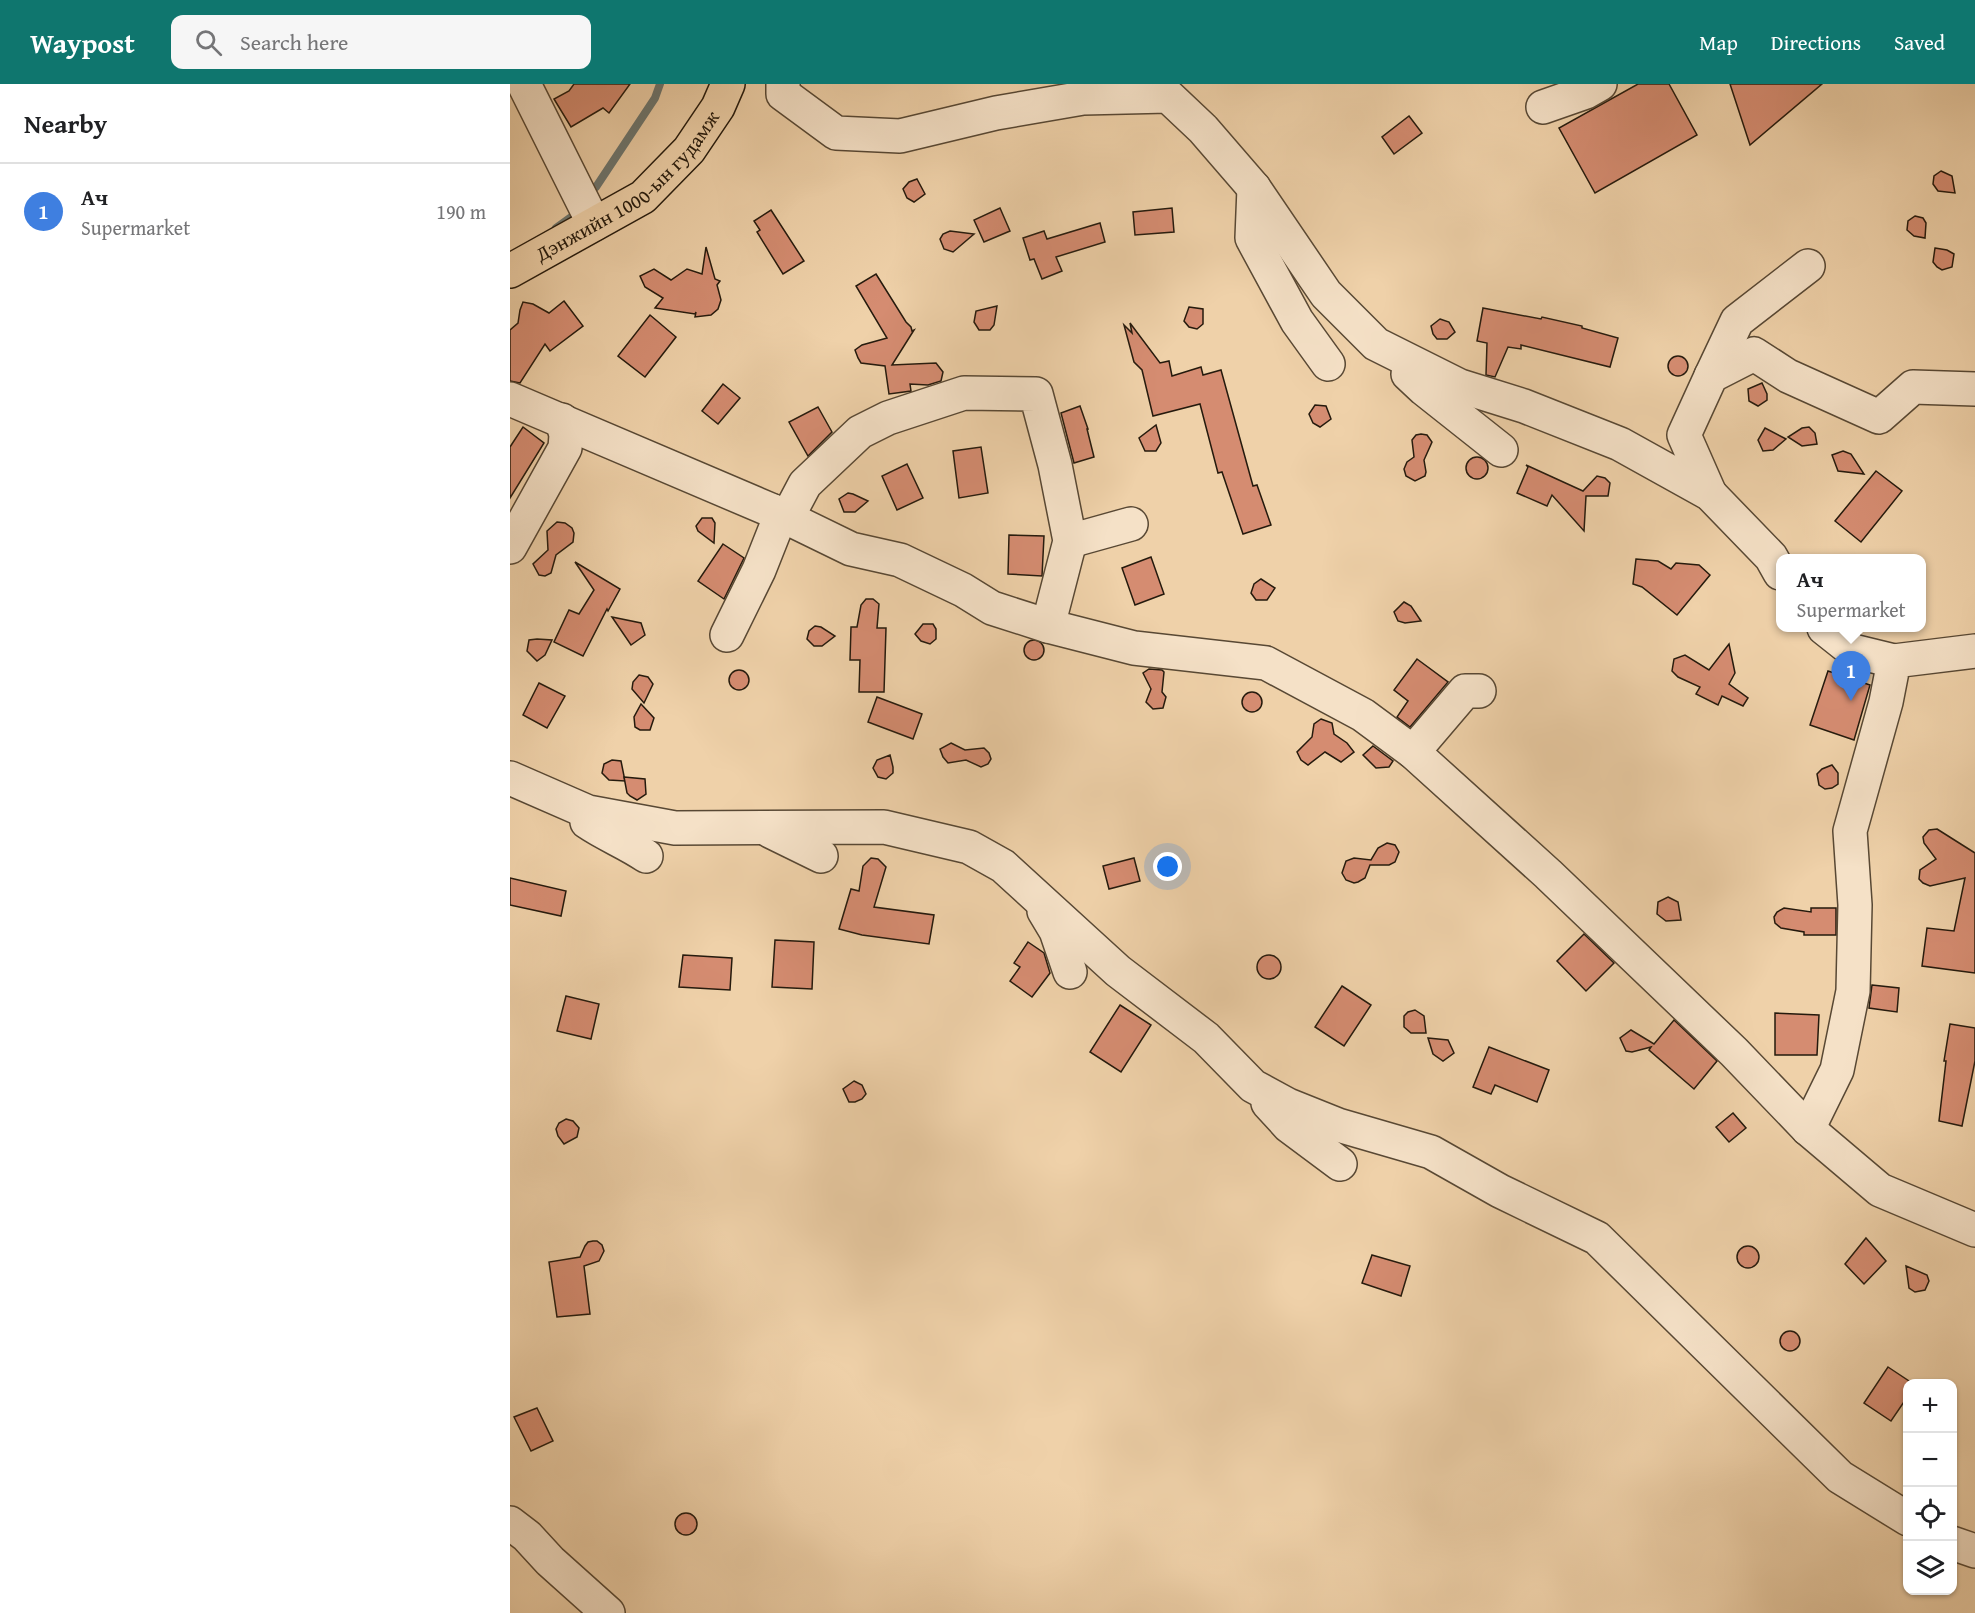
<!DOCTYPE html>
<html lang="en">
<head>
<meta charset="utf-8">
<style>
	:root { --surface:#fff; --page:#f6f6f6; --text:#202124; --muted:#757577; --line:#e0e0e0; --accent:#0f766e }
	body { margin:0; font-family:"Gentium Book Plus",serif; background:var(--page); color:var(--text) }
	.controls { position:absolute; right:18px; bottom:18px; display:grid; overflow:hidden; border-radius:12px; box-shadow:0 2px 4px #0004 }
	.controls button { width:54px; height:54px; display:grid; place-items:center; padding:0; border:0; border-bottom:2px solid var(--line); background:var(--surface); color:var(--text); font:30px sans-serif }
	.you { position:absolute; left:658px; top:783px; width:21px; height:21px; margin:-15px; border:4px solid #fff; border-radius:50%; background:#1a73e8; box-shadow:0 0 0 9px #1a73e833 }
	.badge { display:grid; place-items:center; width:39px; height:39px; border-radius:50%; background:var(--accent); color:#fff; font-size:20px; font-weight:700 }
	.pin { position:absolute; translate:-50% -50px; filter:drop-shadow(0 2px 3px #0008) }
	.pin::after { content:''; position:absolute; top:32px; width:21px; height:18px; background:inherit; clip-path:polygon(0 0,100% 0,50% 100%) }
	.popup { position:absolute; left:1266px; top:470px; width:150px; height:78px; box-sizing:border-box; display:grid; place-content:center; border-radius:12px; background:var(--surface); filter:drop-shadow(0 2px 4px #0005); font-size:20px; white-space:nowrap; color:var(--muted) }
	.popup b { font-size:22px; color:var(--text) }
	.popup::after { content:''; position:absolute; left:50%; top:100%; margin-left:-12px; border:12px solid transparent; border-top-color:var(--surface) }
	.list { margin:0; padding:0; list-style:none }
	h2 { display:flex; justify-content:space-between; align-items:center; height:78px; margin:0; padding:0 24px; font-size:26px }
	h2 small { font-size:20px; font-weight:400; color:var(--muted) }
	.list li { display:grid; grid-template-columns:39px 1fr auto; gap:18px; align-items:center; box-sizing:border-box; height:96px; padding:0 24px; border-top:2px solid var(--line) }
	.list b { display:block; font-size:22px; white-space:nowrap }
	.list p { margin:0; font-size:20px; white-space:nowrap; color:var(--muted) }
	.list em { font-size:20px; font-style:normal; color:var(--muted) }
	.icon { flex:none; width:33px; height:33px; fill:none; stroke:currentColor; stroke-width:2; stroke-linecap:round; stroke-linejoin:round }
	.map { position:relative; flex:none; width:1465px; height:1529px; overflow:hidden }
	header { display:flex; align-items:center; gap:36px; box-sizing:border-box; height:84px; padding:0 30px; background:var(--accent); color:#fff }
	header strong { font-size:28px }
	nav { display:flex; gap:33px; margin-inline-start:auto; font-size:21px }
	.search { width:420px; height:54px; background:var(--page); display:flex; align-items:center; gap:15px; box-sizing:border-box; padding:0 21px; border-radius:12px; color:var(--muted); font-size:22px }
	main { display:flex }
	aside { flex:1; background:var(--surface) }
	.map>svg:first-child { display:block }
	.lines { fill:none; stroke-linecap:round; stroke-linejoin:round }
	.stream { stroke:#6d7771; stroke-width:8 }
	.building { fill:#d58c71; stroke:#251a0d; stroke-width:1.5 }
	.minor-casing { stroke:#584834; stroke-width:36 }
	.major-casing { stroke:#251a0d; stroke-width:36 }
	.minor { stroke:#f5e1c7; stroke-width:33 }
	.major { stroke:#efd1a9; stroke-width:33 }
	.labels { text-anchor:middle; stroke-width:4.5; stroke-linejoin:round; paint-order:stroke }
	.street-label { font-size:20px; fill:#251a0d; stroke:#f5e1c7 }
</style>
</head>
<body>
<header>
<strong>Waypost</strong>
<div class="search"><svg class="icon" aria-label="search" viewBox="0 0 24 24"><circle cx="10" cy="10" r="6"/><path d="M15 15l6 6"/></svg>Search here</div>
<nav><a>Map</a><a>Directions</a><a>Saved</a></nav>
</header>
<main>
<aside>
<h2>Nearby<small></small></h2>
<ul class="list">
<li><span class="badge" style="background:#3f7fe0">1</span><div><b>Ач</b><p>Supermarket</p></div><em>190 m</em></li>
</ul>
</aside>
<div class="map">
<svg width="1465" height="1529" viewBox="0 0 1465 1529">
	<rect width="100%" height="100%" fill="#efd1a9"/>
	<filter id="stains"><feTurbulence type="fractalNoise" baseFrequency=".00333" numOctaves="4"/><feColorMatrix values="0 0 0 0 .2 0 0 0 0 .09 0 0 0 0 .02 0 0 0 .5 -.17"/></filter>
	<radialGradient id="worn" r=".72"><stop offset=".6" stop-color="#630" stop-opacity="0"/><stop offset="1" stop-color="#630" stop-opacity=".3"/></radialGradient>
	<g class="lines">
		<g class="stream">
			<path d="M 86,103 L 145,14 L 150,0"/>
			<path d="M 46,144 L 64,131"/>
		</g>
	</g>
	<g class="building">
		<path d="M 64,0 L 120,0 L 99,29 L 93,24 L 61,43 L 44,15 L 59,7 Z"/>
		<path d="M 1128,0 L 1159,0 L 1187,51 L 1085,109 L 1049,44 Z"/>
		<path d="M 1220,0 L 1312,0 L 1240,61 Z"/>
		<path d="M 899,32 L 912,49 L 884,70 L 872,53 Z"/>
		<path d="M 1431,87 L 1442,92 L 1445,109 L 1428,107 L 1423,100 L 1424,92 Z"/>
		<path d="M 407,95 L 415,110 L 404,118 L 397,114 L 393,105 L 399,98 Z"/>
		<path d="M 490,124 L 500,147 L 474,158 L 464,136 Z"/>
		<path d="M 662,124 L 664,148 L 625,151 L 623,128 Z"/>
		<path d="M 261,126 L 294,177 L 273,190 L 247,148 L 250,146 L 244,137 Z"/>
		<path d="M 1405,132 L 1413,134 L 1416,139 L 1415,154 L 1404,152 L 1397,146 L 1398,137 Z"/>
		<path d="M 590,139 L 595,158 L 546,173 L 552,187 L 532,195 L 524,175 L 520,176 L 513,154 L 534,147 L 537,155 Z"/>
		<path d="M 440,147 L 464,150 L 443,168 L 434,165 L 430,155 L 433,150 Z"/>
		<path d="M 196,163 L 205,195 L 210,197 L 207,201 L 211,216 L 208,225 L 201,231 L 185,233 L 186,228 L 185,230 L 145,224 L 153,214 L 135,203 L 130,192 L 144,185 L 161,196 L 177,185 L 192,190 Z"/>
		<path d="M 1425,164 L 1437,166 L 1444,170 L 1442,183 L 1432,186 L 1427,183 L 1423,178 Z"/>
		<path d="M 366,190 L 396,238 L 401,243 L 402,247 L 404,246 L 382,281 L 426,279 L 433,288 L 431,297 L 418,301 L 400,300 L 401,307 L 379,310 L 375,282 L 351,279 L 348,274 L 345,266 L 352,261 L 377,254 L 346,202 Z"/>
		<path d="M 54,217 L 73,242 L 40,267 L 35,260 L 10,299 L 0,297 L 0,246 L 8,239 L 10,226 L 13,218 L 23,220 L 39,229 Z"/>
		<path d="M 487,222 L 484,241 L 480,246 L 469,246 L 464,238 L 466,227 Z"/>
		<path d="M 679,223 L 693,225 L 693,240 L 687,245 L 679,243 L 674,237 Z"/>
		<path d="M 973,224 L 1031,235 L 1032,233 L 1072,242 L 1072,244 L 1108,254 L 1100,283 L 1011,261 L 1011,265 L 998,263 L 985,293 L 976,291 L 977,259 L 967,257 Z"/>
		<path d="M 140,231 L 166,253 L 135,293 L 108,272 Z"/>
		<path d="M 930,235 L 939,238 L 945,248 L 937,255 L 927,255 L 923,250 L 921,242 Z"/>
		<path d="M 620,239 L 650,279 L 659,277 L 662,292 L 691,283 L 693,291 L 711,286 L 743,402 L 747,401 L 761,441 L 733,450 L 712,388 L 708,389 L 690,320 L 643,332 L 632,286 L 624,278 L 614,241 L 622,249 Z"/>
		<circle cx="1168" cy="282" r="10"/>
		<path d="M 1252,299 L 1257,310 L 1257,316 L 1248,322 L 1239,317 L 1238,305 Z"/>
		<path d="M 213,300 L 230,314 L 208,340 L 192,327 Z"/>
		<path d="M 805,321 L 816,322 L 821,335 L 810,343 L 803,339 L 799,330 Z"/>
		<path d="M 570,322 L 578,345 L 577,345 L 584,373 L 564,379 L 551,329 Z"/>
		<path d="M 308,323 L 322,348 L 298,372 L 279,338 Z"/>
		<path d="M 646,341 L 651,359 L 646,367 L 635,367 L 629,354 Z"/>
		<path d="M 13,343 L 34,359 L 0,414 L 0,363 Z"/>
		<path d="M 1299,343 L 1305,349 L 1307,360 L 1292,362 L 1278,353 L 1292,344 Z"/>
		<path d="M 1255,344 L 1276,355 L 1263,366 L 1253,367 L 1248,356 Z"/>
		<path d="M 911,350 L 917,351 L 922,358 L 914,376 L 916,388 L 915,392 L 905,397 L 896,392 L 894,385 L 897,378 L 904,373 L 902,356 L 906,351 Z"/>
		<path d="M 471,363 L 478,409 L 449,414 L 443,367 Z"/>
		<path d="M 1333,367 L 1341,370 L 1354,390 L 1328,387 L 1322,371 Z"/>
		<circle cx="967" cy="384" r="11"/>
		<path d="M 397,380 L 413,414 L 387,426 L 372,392 Z"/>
		<path d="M 1016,381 L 1073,407 L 1087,392 L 1095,394 L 1100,399 L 1098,412 L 1076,412 L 1074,447 L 1042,411 L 1037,422 L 1007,409 L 1018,383 Z"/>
		<path d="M 1366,387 L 1392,407 L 1351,458 L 1325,437 Z"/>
		<path d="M 338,409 L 343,410 L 358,417 L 345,428 L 334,428 L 329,415 Z"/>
		<path d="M 192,434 L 202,434 L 205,439 L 204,459 L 188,447 L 186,442 Z"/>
		<path d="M 47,438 L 55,439 L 62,444 L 64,449 L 63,458 L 46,471 L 41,489 L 35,492 L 29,491 L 23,480 L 38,466 L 37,447 Z"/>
		<path d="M 499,451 L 534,452 L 532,492 L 498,490 Z"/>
		<path d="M 213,460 L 234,474 L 214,515 L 188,497 Z"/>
		<path d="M 641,473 L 654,510 L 625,521 L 612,484 Z"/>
		<path d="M 1126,475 L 1148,477 L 1161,485 L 1166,479 L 1189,481 L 1200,491 L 1167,531 L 1132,503 L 1123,500 Z"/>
		<path d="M 65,478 L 110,505 L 98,527 L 97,525 L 73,572 L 44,558 L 59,526 L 69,530 L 84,506 Z"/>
		<path d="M 751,495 L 765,504 L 757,516 L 746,516 L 741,509 L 744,500 Z"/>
		<path d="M 356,515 L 363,515 L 369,520 L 367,544 L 376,544 L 374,608 L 349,608 L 350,576 L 340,576 L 341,543 L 347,543 L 351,521 Z"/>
		<path d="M 894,518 L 901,522 L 911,537 L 895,539 L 888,537 L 884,528 Z"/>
		<path d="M 102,533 L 131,539 L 135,551 L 121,561 Z"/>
		<path d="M 413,540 L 423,540 L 426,545 L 426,555 L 420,560 L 411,557 L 405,550 Z"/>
		<path d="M 305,542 L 311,543 L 325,552 L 312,562 L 304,562 L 297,555 L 299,547 Z"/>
		<path d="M 27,555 L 42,556 L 35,571 L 27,577 L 17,567 L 19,556 Z"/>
		<circle cx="524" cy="566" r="10"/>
		<path d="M 1219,560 L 1225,589 L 1219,600 L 1238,614 L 1233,622 L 1212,612 L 1208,621 L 1186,610 L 1190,603 L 1168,593 L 1162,587 L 1164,575 L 1175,571 L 1199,586 Z"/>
		<path d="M 907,575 L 938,598 L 900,643 L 887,633 L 898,617 L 884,606 Z"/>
		<path d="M 639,585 L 652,586 L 654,588 L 652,608 L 656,613 L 653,624 L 643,625 L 636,618 L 641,605 L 633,589 Z"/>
		<circle cx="229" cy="596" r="10"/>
		<path d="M 1318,587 L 1360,601 L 1344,656 L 1300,641 Z"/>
		<path d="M 129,591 L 138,593 L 143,600 L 134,619 L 122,605 L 123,598 Z"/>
		<path d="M 29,599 L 55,612 L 37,644 L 13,631 Z"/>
		<circle cx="742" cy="618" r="10"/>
		<path d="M 367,613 L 412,630 L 403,655 L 358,638 Z"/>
		<path d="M 131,620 L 144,634 L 140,646 L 130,646 L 125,643 L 124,633 Z"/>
		<path d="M 811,635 L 822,639 L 824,650 L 837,659 L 844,668 L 831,678 L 815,668 L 798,681 L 791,676 L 787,668 L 802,653 L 804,640 Z"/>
		<path d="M 441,659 L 455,666 L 474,664 L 479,669 L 481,675 L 478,680 L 471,683 L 456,676 L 438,679 L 433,673 L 430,665 Z"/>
		<path d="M 863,662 L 883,677 L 879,683 L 866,684 L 853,671 Z"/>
		<path d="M 380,671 L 383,683 L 383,689 L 376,695 L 368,693 L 363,684 L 367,676 Z"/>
		<path d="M 102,676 L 111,677 L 115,697 L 99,696 L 92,689 L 94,680 Z"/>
		<path d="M 1322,681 L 1328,689 L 1328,700 L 1322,704 L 1315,705 L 1309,701 L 1307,690 L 1312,685 Z"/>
		<path d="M 114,693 L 135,695 L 136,710 L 127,716 L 120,712 L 117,709 Z"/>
		<path d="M 1427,745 L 1465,769 L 1465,889 L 1412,882 L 1417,844 L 1444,847 L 1455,794 L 1420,802 L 1413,799 L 1409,795 L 1410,786 L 1426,775 L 1414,759 L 1413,753 L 1419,746 Z"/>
		<path d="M 877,759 L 885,761 L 889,768 L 885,778 L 879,781 L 860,781 L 855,794 L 848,798 L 844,799 L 836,796 L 832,789 L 836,777 L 844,774 L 861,776 L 868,764 Z"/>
		<path d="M 361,774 L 368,775 L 376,783 L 364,823 L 424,831 L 419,860 L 352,851 L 329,845 L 341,805 L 349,807 L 353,782 Z"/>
		<path d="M 624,774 L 630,797 L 599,805 L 593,782 Z"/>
		<path d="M 0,794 L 56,807 L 51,832 L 0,821 Z"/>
		<path d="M 1158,813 L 1168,818 L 1171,836 L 1156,837 L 1147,830 L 1148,818 Z"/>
		<path d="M 1274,824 L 1301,828 L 1301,824 L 1326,824 L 1326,851 L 1294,851 L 1294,848 L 1271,844 L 1265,839 L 1264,833 L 1267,828 Z"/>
		<path d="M 1074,850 L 1104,879 L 1076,907 L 1047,877 Z"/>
		<path d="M 265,856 L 304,858 L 302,905 L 262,903 Z"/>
		<path d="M 518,858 L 534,869 L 540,889 L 522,913 L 500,897 L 510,883 L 504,879 Z"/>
		<path d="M 173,871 L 222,874 L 220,906 L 169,903 Z"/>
		<circle cx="759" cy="883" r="12"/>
		<path d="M 1362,901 L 1389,904 L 1387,928 L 1359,924 Z"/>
		<path d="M 832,902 L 861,921 L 834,962 L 805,943 Z"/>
		<path d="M 56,912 L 89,920 L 81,955 L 47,947 Z"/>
		<path d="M 610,921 L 641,941 L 611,988 L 580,968 Z"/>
		<path d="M 905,926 L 914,932 L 916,949 L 901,949 L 894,943 L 894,932 L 898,928 Z"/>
		<path d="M 1265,929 L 1309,931 L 1307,971 L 1265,971 Z"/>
		<path d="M 1164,936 L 1207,977 L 1184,1005 L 1139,966 L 1141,963 L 1122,968 L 1116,967 L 1110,954 L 1121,946 L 1144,960 Z"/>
		<path d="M 1440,940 L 1465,944 L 1465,977 L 1452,1042 L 1429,1037 L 1436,977 L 1434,977 Z"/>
		<path d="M 918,954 L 938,956 L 944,969 L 933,977 L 923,970 Z"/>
		<path d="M 979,963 L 1039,986 L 1027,1018 L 985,1001 L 981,1010 L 963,1003 Z"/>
		<path d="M 344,997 L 352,1001 L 356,1010 L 352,1015 L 345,1018 L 339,1018 L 333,1005 Z"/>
		<path d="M 1223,1029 L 1236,1044 L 1219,1058 L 1206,1043 Z"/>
		<path d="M 56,1035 L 63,1037 L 69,1044 L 67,1053 L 54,1060 L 48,1052 L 46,1045 L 49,1039 Z"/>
		<path d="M 1356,1154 L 1376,1177 L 1354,1200 L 1335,1180 Z"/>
		<path d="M 83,1157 L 87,1157 L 92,1161 L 94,1167 L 89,1177 L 74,1182 L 80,1230 L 47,1233 L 39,1178 L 70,1173 L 75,1162 L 78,1158 Z"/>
		<circle cx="1238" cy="1173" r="11"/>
		<path d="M 862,1171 L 900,1182 L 891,1212 L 852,1199 Z"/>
		<path d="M 1396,1182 L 1417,1191 L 1419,1197 L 1415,1206 L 1405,1208 L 1399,1204 Z"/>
		<circle cx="1280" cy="1257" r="10"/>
		<path d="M 1378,1283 L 1402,1299 L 1398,1299 L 1398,1312 L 1381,1337 L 1354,1319 Z"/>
		<path d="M 27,1324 L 43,1357 L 21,1367 L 4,1333 Z"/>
		<circle cx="176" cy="1440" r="11"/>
	</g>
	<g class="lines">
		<defs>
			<g id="minor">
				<path d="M 14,0 L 84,140"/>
				<path d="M 273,0 L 273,10 L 326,49 L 390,52 L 486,29 L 573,14 L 658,12 L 693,45 L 744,104 L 816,210 L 866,260 L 950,302 L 1014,322 L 1110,360 L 1200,410 L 1261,473 L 1270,489"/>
				<path d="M 1033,23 L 1076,8 L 1090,0"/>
				<path d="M 744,104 L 742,154 L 787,237 L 818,280"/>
				<path d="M 898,290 L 914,305 L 991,366"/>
				<path d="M 1201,292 L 1227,237 L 1298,182"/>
				<path d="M 0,315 L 263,427 L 341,465 L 390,476 L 453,506 L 482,524 L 538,542 L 624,564 L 756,579 L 853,631 L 903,668 L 1038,790 L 1224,968 L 1298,1045 L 1370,1106 L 1465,1146"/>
				<path d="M 1200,410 L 1174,351 L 1201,292 L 1244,270 L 1278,292 L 1369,333 L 1403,303 L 1465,305"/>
				<path d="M 277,434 L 295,400 L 350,348 L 378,334 L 454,309 L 526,310 L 545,381 L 560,457 L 538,542"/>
				<path d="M 560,457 L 621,440"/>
				<path d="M 0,463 L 55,364 L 56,351 L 52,336"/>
				<path d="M 1314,544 L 1343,567 L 1384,577"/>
				<path d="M 217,551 L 249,486 L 268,438 L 263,427"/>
				<path d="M 903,668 L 955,607 L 969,607"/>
				<path d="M 0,694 L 78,728 L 165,744 L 374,743 L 459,763 L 493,782 L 608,887 L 696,954 L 743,1002 L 778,1021 L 828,1041 L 921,1068 L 990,1107 L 1087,1154 L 1330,1393 L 1398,1435"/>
				<path d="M 77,738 C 96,751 117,759 136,772"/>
				<path d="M 260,747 L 311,772"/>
				<path d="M 534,827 L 546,847 L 560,888"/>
				<path d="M 758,1019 L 779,1042 L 830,1080"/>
				<path d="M 1298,1045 L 1327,986 L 1343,907 L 1345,821 L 1340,747 L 1376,618 L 1384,577 L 1465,567"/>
				<path d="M 0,1439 L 17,1452 L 40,1477 L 98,1529"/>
				<path d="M 1442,1459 L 1465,1467"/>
			</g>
			<g id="major">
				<path id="s1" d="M 0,187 L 133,113 L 179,66 L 208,23 L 218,0"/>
			</g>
		</defs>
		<use href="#minor" class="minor-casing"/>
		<use href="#major" class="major-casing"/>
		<use href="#minor" class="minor"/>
		<use href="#major" class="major"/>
	</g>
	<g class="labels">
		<g class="street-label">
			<text dy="7" stroke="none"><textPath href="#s1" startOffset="147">Дэнжийн 1000-ын гудамж</textPath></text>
		</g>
	</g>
	<rect width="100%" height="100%" filter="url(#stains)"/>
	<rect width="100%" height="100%" fill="url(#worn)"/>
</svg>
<div class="controls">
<button>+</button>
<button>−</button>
<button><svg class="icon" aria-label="locate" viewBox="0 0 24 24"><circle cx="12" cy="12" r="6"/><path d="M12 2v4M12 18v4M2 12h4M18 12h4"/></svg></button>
<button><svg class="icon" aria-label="layers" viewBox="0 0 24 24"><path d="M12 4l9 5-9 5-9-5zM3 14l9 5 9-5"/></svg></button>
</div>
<div class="you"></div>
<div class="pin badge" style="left:1341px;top:617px;background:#3f7fe0">1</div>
<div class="popup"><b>Ач</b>Supermarket</div>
</div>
</main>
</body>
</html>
